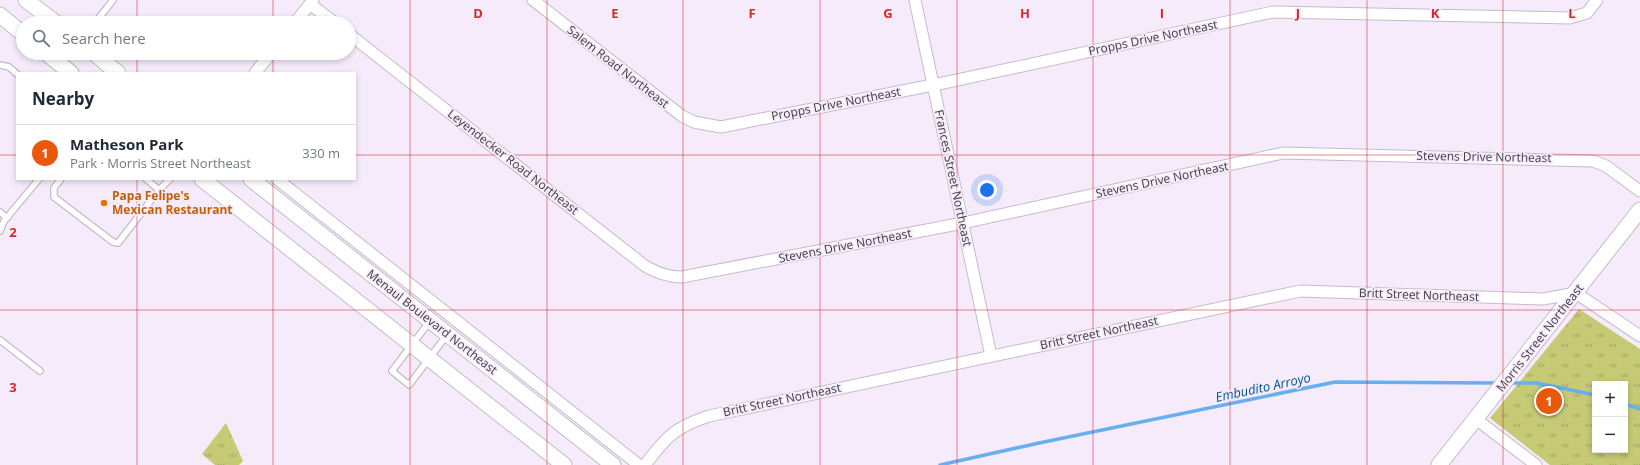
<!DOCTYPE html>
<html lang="en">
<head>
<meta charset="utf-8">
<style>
	:root { --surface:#fff; --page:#f6f6f7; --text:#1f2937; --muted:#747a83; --line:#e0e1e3; --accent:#ea580c }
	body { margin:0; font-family:"Open Sans",sans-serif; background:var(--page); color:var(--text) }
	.controls { position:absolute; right:12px; bottom:12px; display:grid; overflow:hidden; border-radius:0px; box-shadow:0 2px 6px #0003 }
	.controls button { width:36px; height:36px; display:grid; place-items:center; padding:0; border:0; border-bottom:1px solid var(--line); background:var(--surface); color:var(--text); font:20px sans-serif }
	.you { position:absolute; left:987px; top:190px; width:14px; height:14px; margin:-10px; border:3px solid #fff; border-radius:50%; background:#1a73e8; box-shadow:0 0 0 6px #1a73e833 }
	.badge { display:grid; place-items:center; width:26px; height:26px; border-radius:50%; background:var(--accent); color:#fff; font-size:13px; font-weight:700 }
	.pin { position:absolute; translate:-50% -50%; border:2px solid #fff; box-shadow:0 1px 4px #0006 }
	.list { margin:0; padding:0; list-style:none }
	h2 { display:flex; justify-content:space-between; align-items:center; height:52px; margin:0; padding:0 16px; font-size:17px }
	h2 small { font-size:13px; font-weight:400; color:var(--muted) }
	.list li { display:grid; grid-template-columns:26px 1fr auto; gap:12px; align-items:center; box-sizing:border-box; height:56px; padding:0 16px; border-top:1px solid var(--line) }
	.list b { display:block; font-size:15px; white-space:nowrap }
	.list p { margin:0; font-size:13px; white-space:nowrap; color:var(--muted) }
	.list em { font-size:13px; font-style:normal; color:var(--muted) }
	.icon { flex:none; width:22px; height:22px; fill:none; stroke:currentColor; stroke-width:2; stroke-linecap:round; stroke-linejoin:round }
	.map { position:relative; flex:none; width:1640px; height:465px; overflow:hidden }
	.search { position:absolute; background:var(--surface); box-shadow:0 2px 6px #0003; left:16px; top:16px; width:340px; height:44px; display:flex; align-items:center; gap:10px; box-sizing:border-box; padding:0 14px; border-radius:22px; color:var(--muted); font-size:15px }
	.panel { position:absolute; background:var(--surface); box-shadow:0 2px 6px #0003; left:16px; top:72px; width:340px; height:108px; border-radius:0px }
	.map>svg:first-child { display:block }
	.grass { fill:url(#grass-tufts); fill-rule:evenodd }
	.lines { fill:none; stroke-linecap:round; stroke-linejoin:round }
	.stream { stroke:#68afef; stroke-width:3.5 }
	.lane-casing { stroke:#c5bbcb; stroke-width:8 }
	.street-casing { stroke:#c5bbcb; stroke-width:13 }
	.secondary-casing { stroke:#c5bbcb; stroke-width:17 }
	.lane { stroke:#fff; stroke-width:5.5 }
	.street { stroke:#fff; stroke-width:11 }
	.secondary { stroke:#fff; stroke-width:15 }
	.grid { fill:none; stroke:#d62828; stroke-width:1; stroke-opacity:0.55 }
	.food-dot { fill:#e8710a; stroke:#f5ebfb; stroke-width:1.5 }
	.labels { text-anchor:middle; stroke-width:3.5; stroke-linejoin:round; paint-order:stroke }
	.street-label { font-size:12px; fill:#3f3b42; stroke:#f5ebfb }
	.food-label { font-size:12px; font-weight:bold; fill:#c56008; stroke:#f5ebfb; text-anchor:start }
	.water-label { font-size:13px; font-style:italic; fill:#015791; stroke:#f5ebfb }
	.grid-label { font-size:13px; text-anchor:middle; font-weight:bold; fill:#d62828; stroke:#f5ebfb; stroke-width:3.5; stroke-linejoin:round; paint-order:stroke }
</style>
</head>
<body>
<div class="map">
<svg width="1640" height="465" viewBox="0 0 1640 465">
	<defs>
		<pattern id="grass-tufts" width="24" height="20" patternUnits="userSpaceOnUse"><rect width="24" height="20" fill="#c6ca75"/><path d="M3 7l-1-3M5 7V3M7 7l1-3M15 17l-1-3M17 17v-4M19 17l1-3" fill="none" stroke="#a2a562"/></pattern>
	</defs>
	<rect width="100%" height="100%" fill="#f5ebfb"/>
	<g class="grass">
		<path d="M 1579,309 L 1640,349 L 1640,465 L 1550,465 L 1490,418 ZM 1595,384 L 1625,384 L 1625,450 L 1595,450 Z"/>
		<path d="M 226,423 L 243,461 L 239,465 L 215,465 L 202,454 Z"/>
	</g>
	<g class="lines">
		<g class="stream">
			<path d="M 1509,383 L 1537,383 L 1595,395"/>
			<path d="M 1625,404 L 1640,409"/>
			<path d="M 940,465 L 1039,443 L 1335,382 L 1497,383"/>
		</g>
		<defs>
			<g id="lane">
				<path d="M 95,23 L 113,0"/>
				<path d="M 0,65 L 9,67 L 17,74"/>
				<path d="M 61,179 L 54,188 L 54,197 L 113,242 L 118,243 L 159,190 L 146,179"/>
				<path d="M 159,190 L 170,179"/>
				<path d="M 0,212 L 7,218"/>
				<path d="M 0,231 L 4,221 L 39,179"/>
				<path d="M 430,321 L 392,371 L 409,385 L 447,335"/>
				<path d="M 0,340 L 40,371"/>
			</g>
			<g id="street">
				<path d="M 533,0 L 682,116 L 694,122 L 721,127 L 948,82 L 1273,12 L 1570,18 L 1587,13 L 1597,0"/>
				<path d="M 915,0 L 991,356"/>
				<path d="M 310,4 L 335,23"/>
				<path d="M 295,23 L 313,0"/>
				<path d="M 349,34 L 645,266 C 658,273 668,277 682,277 L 963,223 L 1283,153 L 1593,161 L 1606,166 L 1640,191"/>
				<path d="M 255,73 L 271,53"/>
				<path d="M 277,179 L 639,465"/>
				<path d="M 1476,419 L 1536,465"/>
				<path d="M 645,465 C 666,437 675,427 709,416 L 1300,291 L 1543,299 L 1576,293 L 1640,336"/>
			</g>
			<g id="secondary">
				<path d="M 26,0 L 56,23"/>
				<path d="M 0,15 L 23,34"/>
				<path d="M 46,53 L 71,73"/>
				<path d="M 94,53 L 118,73"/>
				<path d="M 202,179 L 564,465"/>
				<path d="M 251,179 L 613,465"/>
				<path d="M 1439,465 L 1640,210"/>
			</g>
		</defs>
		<use href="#lane" class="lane-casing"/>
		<use href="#street" class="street-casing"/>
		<use href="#secondary" class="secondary-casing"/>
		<use href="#lane" class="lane"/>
		<use href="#street" class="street"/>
		<use href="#secondary" class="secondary"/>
	</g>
	<path class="grid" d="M 137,0 L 137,23M 273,0 L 273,23M 410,0 L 410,465M 547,0 L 547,465M 683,0 L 683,465M 820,0 L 820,465M 957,0 L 957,465M 1093,0 L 1093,465M 1230,0 L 1230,465M 1367,0 L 1367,465M 1503,0 L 1503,465M 137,53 L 137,73M 273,53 L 273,73M 0,155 L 17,155M 355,155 L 1640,155M 137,179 L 137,465M 273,179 L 273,465M 0,310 L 1640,310"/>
	<circle class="food-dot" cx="104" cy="203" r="4"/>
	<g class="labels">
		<g class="street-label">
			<text transform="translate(1153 38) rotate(-12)" y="4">Propps Drive Northeast</text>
			<text transform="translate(618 67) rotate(38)" y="4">Salem Road Northeast</text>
			<text transform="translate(836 104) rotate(-11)" y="4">Propps Drive Northeast</text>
			<text transform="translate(1484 157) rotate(1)" y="4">Stevens Drive Northeast</text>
			<text transform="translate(513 162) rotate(38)" y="4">Leyendecker Road Northeast</text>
			<text transform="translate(953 178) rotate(78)" y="4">Frances Street Northeast</text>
			<text transform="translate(1162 180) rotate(-12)" y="4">Stevens Drive Northeast</text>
			<text transform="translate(845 246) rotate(-11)" y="4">Stevens Drive Northeast</text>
			<text transform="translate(1419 295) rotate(2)" y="4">Britt Street Northeast</text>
			<text transform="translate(432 322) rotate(38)" y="4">Menaul Boulevard Northeast</text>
			<text transform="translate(1099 333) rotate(-12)" y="4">Britt Street Northeast</text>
			<text transform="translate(1540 338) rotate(-52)" y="4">Morris Street Northeast</text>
			<text transform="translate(782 400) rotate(-12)" y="4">Britt Street Northeast</text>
		</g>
		<g class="food-label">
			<text x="112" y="200">Papa Felipe's<tspan x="112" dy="14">Mexican Restaurant</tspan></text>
		</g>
		<g class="water-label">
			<text transform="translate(1263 387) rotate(-12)" y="5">Embudito Arroyo</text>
		</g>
	</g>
	<g class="grid-label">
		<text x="478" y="18">D</text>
		<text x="615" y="18">E</text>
		<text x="752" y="18">F</text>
		<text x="888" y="18">G</text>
		<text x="1025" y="18">H</text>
		<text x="1162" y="18">I</text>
		<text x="1298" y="18">J</text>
		<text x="1435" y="18">K</text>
		<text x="1572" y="18">L</text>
		<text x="13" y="237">2</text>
		<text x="13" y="392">3</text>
	</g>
</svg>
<div class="controls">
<button>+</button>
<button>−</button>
</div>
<div class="you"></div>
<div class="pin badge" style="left:1549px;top:401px">1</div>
<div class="search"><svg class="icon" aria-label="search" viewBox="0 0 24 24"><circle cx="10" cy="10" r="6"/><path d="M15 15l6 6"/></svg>Search here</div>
<section class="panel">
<h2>Nearby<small></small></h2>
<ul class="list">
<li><span class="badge">1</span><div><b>Matheson Park</b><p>Park · Morris Street Northeast</p></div><em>330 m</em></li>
</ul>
</section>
</div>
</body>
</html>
